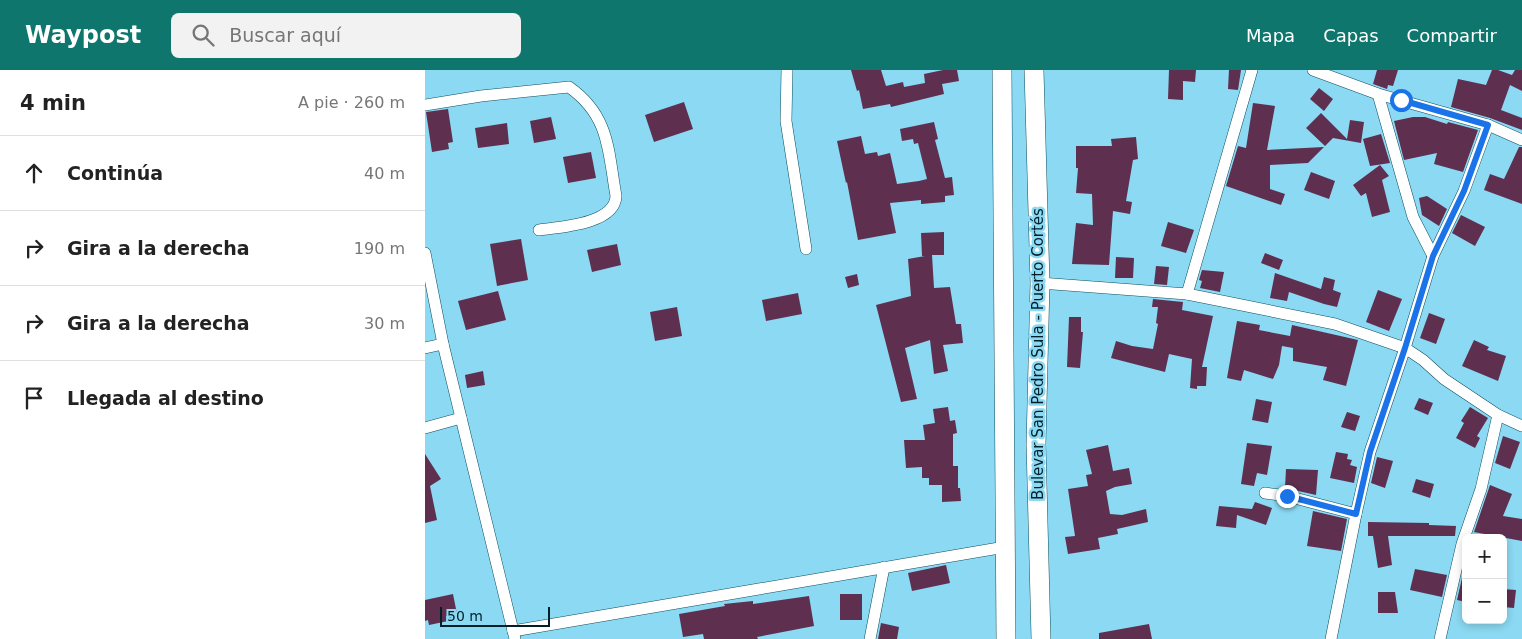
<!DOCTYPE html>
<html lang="es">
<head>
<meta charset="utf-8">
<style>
	:root { --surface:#fff; --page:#f2f2f2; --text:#222; --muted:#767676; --line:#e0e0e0; --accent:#0f766e }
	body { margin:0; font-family:"DejaVu Sans",sans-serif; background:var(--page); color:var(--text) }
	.controls { position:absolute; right:15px; bottom:15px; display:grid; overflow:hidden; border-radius:8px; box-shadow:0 2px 8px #0003 }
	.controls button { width:45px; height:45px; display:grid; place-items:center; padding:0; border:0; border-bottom:1px solid var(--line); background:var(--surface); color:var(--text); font:25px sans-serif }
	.scale { position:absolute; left:15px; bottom:12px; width:110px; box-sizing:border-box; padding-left:5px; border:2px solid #001f29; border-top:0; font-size:14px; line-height:18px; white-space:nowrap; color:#001f29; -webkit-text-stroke:4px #8bd9f2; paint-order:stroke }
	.stop { position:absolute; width:15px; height:15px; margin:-11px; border:4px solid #1a73e8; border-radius:50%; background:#fff }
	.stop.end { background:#1a73e8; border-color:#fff; box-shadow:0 1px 5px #0008 }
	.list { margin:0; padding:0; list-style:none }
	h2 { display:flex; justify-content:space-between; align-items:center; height:65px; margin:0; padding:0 20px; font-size:21px }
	h2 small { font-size:16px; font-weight:400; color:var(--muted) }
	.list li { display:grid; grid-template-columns:32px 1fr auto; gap:15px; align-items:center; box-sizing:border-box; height:75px; padding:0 20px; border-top:1px solid var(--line) }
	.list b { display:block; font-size:19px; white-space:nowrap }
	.list em { font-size:16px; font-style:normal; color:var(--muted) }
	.icon { flex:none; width:28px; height:28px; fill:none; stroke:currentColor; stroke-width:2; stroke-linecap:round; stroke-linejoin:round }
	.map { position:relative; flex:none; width:1097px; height:569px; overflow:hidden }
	header { display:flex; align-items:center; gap:30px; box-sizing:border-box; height:70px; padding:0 25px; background:var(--accent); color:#fff }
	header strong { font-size:24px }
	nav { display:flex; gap:28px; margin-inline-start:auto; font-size:18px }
	.search { width:350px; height:45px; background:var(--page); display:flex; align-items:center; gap:12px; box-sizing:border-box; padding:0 18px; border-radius:8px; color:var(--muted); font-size:19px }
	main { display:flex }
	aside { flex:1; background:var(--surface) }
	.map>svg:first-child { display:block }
	.building { fill:#5f2f50 }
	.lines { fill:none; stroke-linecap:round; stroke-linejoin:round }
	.minor-casing { stroke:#0d4f60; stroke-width:12 }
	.trunk-casing { stroke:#0d4f60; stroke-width:20 }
	.minor { stroke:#fff; stroke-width:11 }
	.trunk { stroke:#fff; stroke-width:19 }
	.route { stroke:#1a73e8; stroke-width:6 }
	.labels { text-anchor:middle; stroke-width:5; stroke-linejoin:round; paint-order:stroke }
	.street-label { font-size:15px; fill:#001f29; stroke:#8bd9f2 }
</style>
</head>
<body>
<header>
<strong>Waypost</strong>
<div class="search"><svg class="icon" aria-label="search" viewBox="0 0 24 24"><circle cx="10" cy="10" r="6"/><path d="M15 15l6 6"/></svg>Buscar aquí</div>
<nav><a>Mapa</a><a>Capas</a><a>Compartir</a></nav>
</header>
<main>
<aside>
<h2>4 min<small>A pie · 260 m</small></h2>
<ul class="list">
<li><svg class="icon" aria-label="ahead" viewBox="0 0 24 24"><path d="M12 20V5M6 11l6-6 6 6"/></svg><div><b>Continúa</b></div><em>40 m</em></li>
<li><svg class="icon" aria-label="right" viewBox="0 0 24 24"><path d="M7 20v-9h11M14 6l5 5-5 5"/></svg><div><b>Gira a la derecha</b></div><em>190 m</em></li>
<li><svg class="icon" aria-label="right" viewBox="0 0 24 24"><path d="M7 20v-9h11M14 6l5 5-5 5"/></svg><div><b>Gira a la derecha</b></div><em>30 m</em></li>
<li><svg class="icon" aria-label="arrive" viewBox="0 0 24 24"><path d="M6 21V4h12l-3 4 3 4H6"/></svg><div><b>Llegada al destino</b></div></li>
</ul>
</aside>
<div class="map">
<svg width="1097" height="569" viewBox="0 0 1097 569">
	<rect width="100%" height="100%" fill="#8bd9f2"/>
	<g class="building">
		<path d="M 426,0 L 456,0 L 461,16 L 478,12 L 479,17 L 500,13 L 499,4 L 518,0 L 532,0 L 534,11 L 517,14 L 519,24 L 466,37 L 465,34 L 438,39 L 434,20 L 432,21 Z"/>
		<path d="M 744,0 L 771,0 L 770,12 L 758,11 L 758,30 L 743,29 Z"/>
		<path d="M 804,0 L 816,0 L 813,20 L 803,19 Z"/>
		<path d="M 952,0 L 973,0 L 968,16 L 963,15 L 962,19 L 948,14 Z"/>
		<path d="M 1067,0 L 1073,0 L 1087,5 L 1090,0 L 1097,0 L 1097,21 L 1085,15 L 1076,40 L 1097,48 L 1097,60 L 1065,48 L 1026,37 L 1033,9 L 1061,15 Z"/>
		<path d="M 894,18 L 908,29 L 899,41 L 885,29 Z"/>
		<path d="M 259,32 L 268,59 L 229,72 L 220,45 Z"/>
		<path d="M 828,33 L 850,36 L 842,80 L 899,77 L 883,93 L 845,95 L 845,119 L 860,124 L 856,135 L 801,116 L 813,76 L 821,78 Z"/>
		<path d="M 23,39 L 28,72 L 23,73 L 24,79 L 7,82 L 1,42 Z"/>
		<path d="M 896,43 L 922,69 L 925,50 L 939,52 L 936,73 L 908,68 L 900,76 L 881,58 Z"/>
		<path d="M 126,47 L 131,69 L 109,73 L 105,51 Z"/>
		<path d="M 988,47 L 1000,47 L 1022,54 L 1023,52 L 1053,60 L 1038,102 L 1009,94 L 1012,83 L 979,90 L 969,51 Z"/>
		<path d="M 509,52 L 513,69 L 510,70 L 520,108 L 527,107 L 529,125 L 520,126 L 520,132 L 496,134 L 496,130 L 465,133 L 471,163 L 433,170 L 422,112 L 421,113 L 412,71 L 436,66 L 440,84 L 452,82 L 453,86 L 465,83 L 472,114 L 494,111 L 502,109 L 493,73 L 489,74 L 488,69 L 477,71 L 475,59 Z"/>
		<path d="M 82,53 L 84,74 L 53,78 L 50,58 Z"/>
		<path d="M 956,64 L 965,93 L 945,96 L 938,69 Z"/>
		<path d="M 711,67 L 713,89 L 708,90 L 701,131 L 707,132 L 705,144 L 688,141 L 684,195 L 647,194 L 651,153 L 668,155 L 667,124 L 651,123 L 653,98 L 651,98 L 651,76 L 687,76 L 686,69 Z"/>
		<path d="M 1094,77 L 1097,77 L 1097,134 L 1059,120 L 1065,104 L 1079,109 Z"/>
		<path d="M 166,82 L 171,108 L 143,113 L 138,87 Z"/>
		<path d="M 955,95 L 964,106 L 957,110 L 965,142 L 947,147 L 941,123 L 936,126 L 928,115 Z"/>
		<path d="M 886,102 L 910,111 L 904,129 L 879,120 Z"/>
		<path d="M 1002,126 L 1022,139 L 1014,156 L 997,145 L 994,128 Z"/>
		<path d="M 1036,145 L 1060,157 L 1050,176 L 1027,163 Z"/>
		<path d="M 743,152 L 769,160 L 761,183 L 736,176 Z"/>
		<path d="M 519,162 L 519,185 L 507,185 L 509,218 L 525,217 L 531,254 L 536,254 L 538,273 L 518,275 L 523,301 L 509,304 L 505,270 L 480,278 L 492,329 L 476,332 L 451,235 L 486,226 L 483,189 L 500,186 L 497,186 L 496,163 Z"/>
		<path d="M 96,169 L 103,210 L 72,216 L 65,174 Z"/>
		<path d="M 192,174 L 196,195 L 167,202 L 162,180 Z"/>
		<path d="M 840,183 L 858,190 L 854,200 L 836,193 Z"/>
		<path d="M 691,187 L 709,188 L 708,208 L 690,208 Z"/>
		<path d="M 731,196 L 744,197 L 742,215 L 729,214 Z"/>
		<path d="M 777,200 L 799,202 L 795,222 L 775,218 L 777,211 L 774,210 Z"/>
		<path d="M 850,203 L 896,219 L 899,207 L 910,210 L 908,220 L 916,223 L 912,237 L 899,234 L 864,222 L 862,231 L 845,228 Z"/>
		<path d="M 432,204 L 434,215 L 423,218 L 420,207 Z"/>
		<path d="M 953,220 L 977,229 L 964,261 L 941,252 Z"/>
		<path d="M 73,221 L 81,250 L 41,260 L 33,231 Z"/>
		<path d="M 373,223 L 377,244 L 341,251 L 337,230 Z"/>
		<path d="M 728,229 L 758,232 L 757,240 L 788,246 L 777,297 L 782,297 L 781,316 L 772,316 L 772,319 L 765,318 L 767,289 L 744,284 L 740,302 L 686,288 L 691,271 L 707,276 L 728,279 L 733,254 L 731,253 L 733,237 L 727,237 Z"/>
		<path d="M 252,237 L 257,266 L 230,271 L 225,242 Z"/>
		<path d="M 1004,243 L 1020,249 L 1011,274 L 995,268 Z"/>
		<path d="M 644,247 L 656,247 L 656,262 L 658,262 L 655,298 L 642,297 Z"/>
		<path d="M 812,251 L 835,255 L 834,260 L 865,266 L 867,255 L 933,270 L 921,316 L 898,310 L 902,297 L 868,291 L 868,278 L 857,276 L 854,295 L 848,309 L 819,300 L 816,311 L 802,308 Z"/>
		<path d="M 1049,270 L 1064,277 L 1062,280 L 1081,286 L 1073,311 L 1037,296 Z"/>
		<path d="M 58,301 L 60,315 L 42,318 L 40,305 Z"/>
		<path d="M 994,328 L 1008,333 L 1003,345 L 989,339 Z"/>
		<path d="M 831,329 L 847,332 L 843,353 L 827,350 Z"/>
		<path d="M 523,337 L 525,351 L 530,350 L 532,363 L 528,364 L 528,396 L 533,396 L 533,418 L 535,418 L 536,431 L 517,432 L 517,415 L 504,415 L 504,408 L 497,408 L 497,397 L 481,398 L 479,370 L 500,370 L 498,355 L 510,353 L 508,339 Z"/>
		<path d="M 1045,337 L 1063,348 L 1052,366 L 1055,368 L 1050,378 L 1031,368 L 1039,353 L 1036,351 Z"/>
		<path d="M 922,342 L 935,346 L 930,361 L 916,357 Z"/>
		<path d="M 1078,366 L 1095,372 L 1085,399 L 1070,393 Z"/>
		<path d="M 822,373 L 847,376 L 842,405 L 832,403 L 829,416 L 816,414 Z"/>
		<path d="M 683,375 L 688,401 L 704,398 L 707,414 L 690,417 L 681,421 L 685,444 L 697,445 L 721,439 L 723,452 L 692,459 L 693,464 L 673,468 L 675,479 L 643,484 L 640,467 L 650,466 L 643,419 L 663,416 L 661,405 L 667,404 L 661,380 Z"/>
		<path d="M 911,382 L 923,384 L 922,389 L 927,390 L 925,395 L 932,397 L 929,413 L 905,408 Z"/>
		<path d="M 0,384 L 16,409 L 5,416 L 12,450 L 0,453 Z"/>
		<path d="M 952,387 L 968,391 L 960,418 L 946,413 Z"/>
		<path d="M 861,399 L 893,400 L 891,425 L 860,418 Z"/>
		<path d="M 991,409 L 1009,414 L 1005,428 L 987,422 Z"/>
		<path d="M 1065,415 L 1087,424 L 1078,446 L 1097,449 L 1097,471 L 1049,462 Z"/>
		<path d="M 830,432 L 847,438 L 841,455 L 812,445 L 811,458 L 791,456 L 794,436 L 827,439 Z"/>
		<path d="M 888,441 L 922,449 L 916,481 L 882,476 Z"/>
		<path d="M 943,452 L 1004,453 L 1004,455 L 1031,456 L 1030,466 L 963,466 L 967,495 L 953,498 L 948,466 L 943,466 Z"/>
		<path d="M 521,495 L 525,513 L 487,521 L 483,503 Z"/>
		<path d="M 990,499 L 1022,505 L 1017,527 L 985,520 Z"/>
		<path d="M 1037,508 L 1041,509 L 1041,532 L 1032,530 Z"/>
		<path d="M 1078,519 L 1091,520 L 1089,538 L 1078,537 Z"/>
		<path d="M 953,522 L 970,522 L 973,543 L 953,543 Z"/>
		<path d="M 28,524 L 33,549 L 4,555 L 3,550 L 0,551 L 0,530 Z"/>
		<rect x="415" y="524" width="22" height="26"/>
		<path d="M 384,526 L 389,556 L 332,567 L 333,569 L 279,569 L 278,564 L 258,567 L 254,544 L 300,536 L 299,534 L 328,531 L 328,534 Z"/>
		<path d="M 456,553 L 474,557 L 472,569 L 453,569 Z"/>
		<path d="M 724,554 L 727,569 L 674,569 L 674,563 Z"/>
	</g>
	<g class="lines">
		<defs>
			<g id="minor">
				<path d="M 362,0 L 361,51 L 381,179"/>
				<path d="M 888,0 L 953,24 L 1063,55 L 1097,70"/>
				<path d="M 953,24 L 988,147 L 1008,186"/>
				<path d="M 0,35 L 56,26 L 144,17 C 185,46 183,81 191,126 C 190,154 136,157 114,160"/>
				<path d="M 0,183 L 18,274 L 90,569"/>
				<path d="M 615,213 L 762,224 L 910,254 L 980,278 L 998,290 L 1019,309 L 1073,345 L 1097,356"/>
				<path d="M 762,224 L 827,0"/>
				<path d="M 0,278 L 18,274"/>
				<path d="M 0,358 L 36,348"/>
				<path d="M 840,423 L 862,426 L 931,444 L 945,382 L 980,278 L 1008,186 L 1039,121 L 1063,55"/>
				<path d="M 88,561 L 580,477"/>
				<path d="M 445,569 L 459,497"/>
				<path d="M 906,569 L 931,444"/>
				<path d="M 1015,569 L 1037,474 L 1056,419 L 1073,345"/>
			</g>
			<g id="trunk">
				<path d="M 577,0 L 581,569"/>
				<path d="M 609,0 L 615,213 L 611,374 L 616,569"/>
			</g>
		</defs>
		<use href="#minor" class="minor-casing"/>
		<use href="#trunk" class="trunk-casing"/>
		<use href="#minor" class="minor"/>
		<use href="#trunk" class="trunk"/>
	</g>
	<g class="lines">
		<path class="route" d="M 862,426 L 931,444 L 945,382 L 980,278 L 1008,186 L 1039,121 L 1063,55 L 976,30"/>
	</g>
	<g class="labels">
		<g class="street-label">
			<text transform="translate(613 284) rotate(-90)" y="5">Bulevar San Pedro Sula - Puerto Cortés</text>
		</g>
	</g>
</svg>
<div class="controls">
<button>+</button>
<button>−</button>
</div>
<div class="scale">50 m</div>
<div class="stop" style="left:976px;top:30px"></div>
<div class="stop end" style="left:862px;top:426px"></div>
</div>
</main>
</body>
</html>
